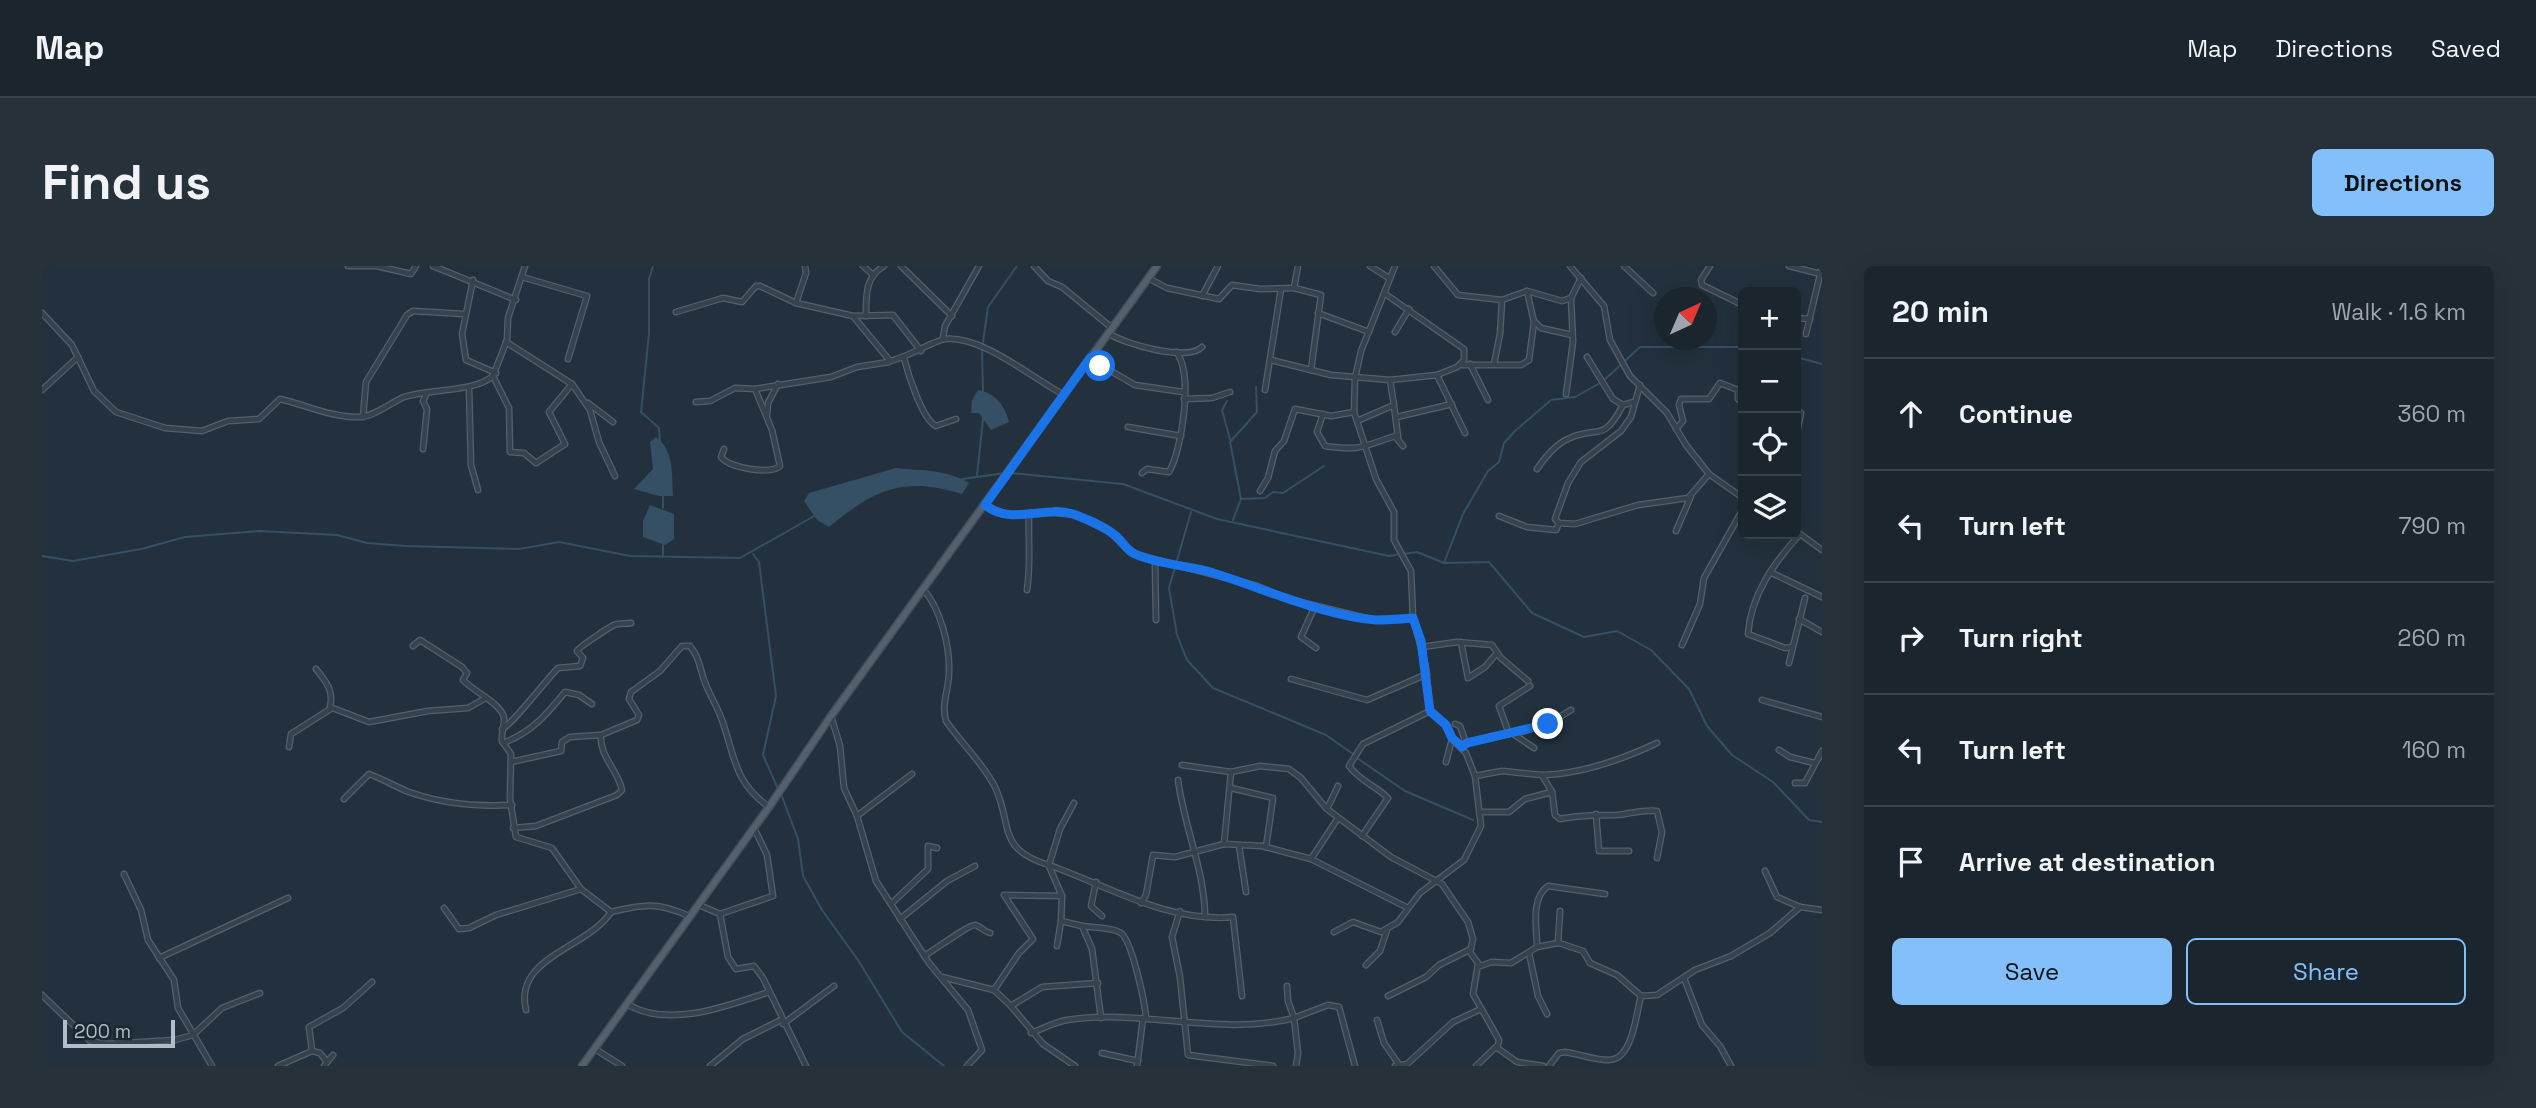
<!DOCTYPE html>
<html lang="en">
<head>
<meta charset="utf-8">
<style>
	:root { --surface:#1a252e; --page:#27313a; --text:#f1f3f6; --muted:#9fa5aa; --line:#38424a; --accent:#83c0fb }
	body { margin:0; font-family:"Space Grotesk",sans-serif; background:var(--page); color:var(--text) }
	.controls { position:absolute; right:21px; top:21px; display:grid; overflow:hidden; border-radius:10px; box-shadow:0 7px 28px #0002 }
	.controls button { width:63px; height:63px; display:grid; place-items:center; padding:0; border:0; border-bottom:2px solid var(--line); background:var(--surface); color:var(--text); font:35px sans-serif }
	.compass { position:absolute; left:1612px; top:21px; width:63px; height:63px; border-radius:50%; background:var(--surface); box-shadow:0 7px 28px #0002; rotate:44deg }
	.scale { position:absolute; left:21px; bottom:18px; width:112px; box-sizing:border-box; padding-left:7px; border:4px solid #b1bdc8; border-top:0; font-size:19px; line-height:24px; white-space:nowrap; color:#b1bdc8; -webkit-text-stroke:5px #1b2731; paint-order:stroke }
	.stop { position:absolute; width:21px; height:21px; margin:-16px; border:5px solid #1a73e8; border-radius:50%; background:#fff }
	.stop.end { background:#1a73e8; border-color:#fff; box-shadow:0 2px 7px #0008 }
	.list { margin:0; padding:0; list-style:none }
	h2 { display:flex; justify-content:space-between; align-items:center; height:91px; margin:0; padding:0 28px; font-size:30px }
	h2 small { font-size:23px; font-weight:400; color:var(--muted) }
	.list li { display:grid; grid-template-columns:46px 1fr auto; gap:21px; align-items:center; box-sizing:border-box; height:112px; padding:0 28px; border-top:2px solid var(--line) }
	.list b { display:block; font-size:26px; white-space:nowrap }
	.list em { font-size:23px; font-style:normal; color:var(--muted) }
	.actions { display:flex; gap:14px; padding:21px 28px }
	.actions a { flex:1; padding:16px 0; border:2px solid var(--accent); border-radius:10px; text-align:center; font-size:24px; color:var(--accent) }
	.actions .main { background:var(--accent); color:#111 }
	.icon { flex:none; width:38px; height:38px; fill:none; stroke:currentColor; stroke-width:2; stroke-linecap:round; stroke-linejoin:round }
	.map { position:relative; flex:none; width:1780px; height:800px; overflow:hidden; border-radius:10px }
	header { display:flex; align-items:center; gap:42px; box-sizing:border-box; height:98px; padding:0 35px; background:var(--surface); border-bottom:2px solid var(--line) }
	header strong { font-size:33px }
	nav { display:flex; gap:38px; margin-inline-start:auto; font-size:24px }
	.intro { display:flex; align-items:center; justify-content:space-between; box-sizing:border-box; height:168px; padding:0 42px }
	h1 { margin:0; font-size:49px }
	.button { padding:18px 32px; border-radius:10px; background:var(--accent); color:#111; font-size:24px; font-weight:700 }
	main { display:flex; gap:42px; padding:0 42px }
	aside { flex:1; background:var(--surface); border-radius:10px; box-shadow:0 7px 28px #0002 }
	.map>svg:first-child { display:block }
	.water { fill:#354f65 }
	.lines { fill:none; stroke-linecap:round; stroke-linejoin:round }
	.stream { stroke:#354f65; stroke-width:2 }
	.minor-casing { stroke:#54606b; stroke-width:7 }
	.major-casing { stroke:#424e59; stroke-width:9 }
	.minor { stroke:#36424d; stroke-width:4.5 }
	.major { stroke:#54616d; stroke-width:6 }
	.route { stroke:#1a73e8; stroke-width:9 }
</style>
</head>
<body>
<header>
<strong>Map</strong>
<nav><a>Map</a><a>Directions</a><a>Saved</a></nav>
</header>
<div class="intro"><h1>Find us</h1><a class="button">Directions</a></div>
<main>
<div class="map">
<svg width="1780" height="800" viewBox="0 0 1780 800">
	<rect width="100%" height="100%" fill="#22313d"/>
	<g class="water">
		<path d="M 936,124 C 953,127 963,139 967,156 L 949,164 L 937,147 L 929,147 L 930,134 Z"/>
		<path d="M 614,171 C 632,184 630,209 631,230 L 617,230 L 592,223 L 611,203 L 608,176 Z"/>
		<path d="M 854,202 C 880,205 904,203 927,217 L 920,228 C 861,210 833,223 787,261 L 775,254 L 762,235 L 767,227 Z"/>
		<path d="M 608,239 L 632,248 L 632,273 L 623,279 L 601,271 L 601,255 Z"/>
	</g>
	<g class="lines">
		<g class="stream">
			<path d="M 611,0 L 607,13 L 607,67 L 599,146 L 617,162 L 618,176"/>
			<path d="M 1754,91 L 1780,98"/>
			<path d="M 941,126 L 940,83 L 946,41 L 975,0"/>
			<path d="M 1185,135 L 1180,144 L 1188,173"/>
			<path d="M 968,207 L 1081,218 L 1175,253 L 1347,290 L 1375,286 L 1402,297 L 1447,296 L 1490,347 L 1542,371 L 1575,365 L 1609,384 L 1647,423 L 1665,460 L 1690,489 L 1731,516 L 1767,554 L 1780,556"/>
			<path d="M 935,209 L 941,153"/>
			<path d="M 920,213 L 963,207"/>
			<path d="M 621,230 L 621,242"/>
			<path d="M 1199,233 L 1223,232 L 1231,226 L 1241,227 L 1282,200"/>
			<path d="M 1149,246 L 1127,322 L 1135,369 L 1145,394 L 1171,422 L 1284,469 L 1311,488"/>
			<path d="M 1191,254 L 1199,233 L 1188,176 L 1215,146 L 1214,121"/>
			<path d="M 711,288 L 717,296 L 734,430 L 721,489 L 736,523"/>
			<path d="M 0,290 L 31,295 L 99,283 L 143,271 L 217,265 L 295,269 L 325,277 L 364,280 L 477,283 L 517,276 L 588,290 L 698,292 L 774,249"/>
			<path d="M 621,291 L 621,279"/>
			<path d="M 1402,297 L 1421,248 L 1446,205 L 1457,196 L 1462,177 L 1473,165 L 1509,134 L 1533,131 L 1560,116 L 1598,81 L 1701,81"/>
			<path d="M 1315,492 L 1363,525 L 1431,554"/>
			<path d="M 739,528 L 756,573 L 761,610 L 780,644 L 816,694 L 860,766 L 902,800"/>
		</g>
		<defs>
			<g id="minor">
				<path d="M 306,0 L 335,0 L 369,8 L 374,0"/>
				<path d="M 391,0 L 474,34"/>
				<path d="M 821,0 L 830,8"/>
				<path d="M 859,0 L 910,50"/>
				<path d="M 992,0 L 1006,15 L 1020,21 L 1070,62"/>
				<path d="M 1328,0 L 1347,12"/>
				<path d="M 1392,0 L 1416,29 L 1460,34"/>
				<path d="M 1528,0 L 1562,40 L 1568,74 L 1588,110 L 1625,147 L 1644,179 L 1667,208 L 1701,232"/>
				<path d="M 1582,0 L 1611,27"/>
				<path d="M 1668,0 L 1659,14 L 1660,19 L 1701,39"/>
				<path d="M 1747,0 L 1779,8"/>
				<path d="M 480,11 L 545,30 L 526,93"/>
				<path d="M 1106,12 L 1125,22 L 1177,33 L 1190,19 L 1218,23 L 1252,22 L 1256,0"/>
				<path d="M 431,14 L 420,68 L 424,94 L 454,107"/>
				<path d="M 1252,22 L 1279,29 L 1269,104"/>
				<path d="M 1160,30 L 1176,0"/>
				<path d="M 754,37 L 764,7 L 763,0"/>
				<path d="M 634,46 L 681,32 L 700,36 L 714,20 L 718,20 L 754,37 L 811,50 L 848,95 C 864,92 895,73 904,73 C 941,70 990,112 1022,129"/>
				<path d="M 0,47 L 30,79 L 52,125 L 74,146 L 123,162 L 160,165 L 186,155 L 217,153 L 238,133 C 264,139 291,152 318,151 C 333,150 348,137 362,131 C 389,122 431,127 451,110 L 465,74 L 466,52 L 483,0"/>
				<path d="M 1276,47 L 1327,66"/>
				<path d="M 811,50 L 851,49 L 879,85"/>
				<path d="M 824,50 C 824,30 823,11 842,0"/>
				<path d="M 1754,52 L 1768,53"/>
				<path d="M 1493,56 L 1499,62 L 1530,69"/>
				<path d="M 1353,66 L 1367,43"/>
				<path d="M 1066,67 C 1082,78 1145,96 1160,81"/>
				<path d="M 1764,68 L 1780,0"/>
				<path d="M 901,72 L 903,60 L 937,0"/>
				<path d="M 464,76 L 530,118 L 548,144 L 557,176 L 573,210"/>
				<path d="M 1545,91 L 1571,133 L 1581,139 L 1592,136"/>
				<path d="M 862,92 C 866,108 880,153 894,160 L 914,153"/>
				<path d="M 1048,93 L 1093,119 L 1141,126"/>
				<path d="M 1229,94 L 1289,109 L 1348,114 L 1395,109 L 1415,101 L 1422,94 L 1422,83 L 1342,27"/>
				<path d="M 1428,98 L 1446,134"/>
				<path d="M 1452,98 L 1458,68 L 1460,34 L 1485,25 L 1520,35 L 1529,32"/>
				<path d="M 1419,99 L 1479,99 L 1487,94 L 1492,56 L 1485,25"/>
				<path d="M 1395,109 L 1423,167"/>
				<path d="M 451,110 L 467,142 L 468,186 L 482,187 L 494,197 L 523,178 L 507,146 L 530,118"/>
				<path d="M 1598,119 L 1589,151 L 1579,165 L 1539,196 L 1526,217 L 1513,253 L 1517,257 L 1533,258 L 1596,239 L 1646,232 L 1667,208"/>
				<path d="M 427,121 L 429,199 L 436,224"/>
				<path d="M 0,124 L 36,91"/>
				<path d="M 1223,124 L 1239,23"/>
				<path d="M 1524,128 L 1531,76 L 1529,32 L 1539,12"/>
				<path d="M 1142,133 L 1170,132 L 1188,126"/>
				<path d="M 654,136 L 668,135 L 693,122 L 713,123 L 789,111 L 815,101 L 847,96"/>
				<path d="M 546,137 L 571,156"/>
				<path d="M 1352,140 L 1356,171"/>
				<path d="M 1754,144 L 1759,147 L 1754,171"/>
				<path d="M 1281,148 L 1275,166 L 1283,180 C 1318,185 1320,181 1353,170 L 1361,180"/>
				<path d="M 725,149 L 726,137 L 736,118"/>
				<path d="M 321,151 L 324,116 L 365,49 L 371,45 L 422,48"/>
				<path d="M 1355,151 L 1410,138"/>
				<path d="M 1315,155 L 1352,139 L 1348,114"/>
				<path d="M 1086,161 L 1139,170"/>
				<path d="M 1634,163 L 1641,155 L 1637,139 L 1639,133 L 1667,133 L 1678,117 L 1696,124 L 1696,133 L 1701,137"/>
				<path d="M 381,183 L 385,143 L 381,135 L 385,127"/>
				<path d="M 682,183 L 679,191 C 687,202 728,209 738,200 L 730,164 L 713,123"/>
				<path d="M 1495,203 C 1502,192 1515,177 1528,172 C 1558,159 1560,178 1581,139"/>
				<path d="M 1100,207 L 1105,203 L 1127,206 C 1140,184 1152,106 1134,86"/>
				<path d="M 1218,225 L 1226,212 L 1233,185 L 1242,175 L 1253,143 L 1289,150 L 1312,146"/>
				<path d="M 943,239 L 965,249 L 1004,246 L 1034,249 L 1068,266 L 1089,287 L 1215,320 L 1246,333 L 1332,354 L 1371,352"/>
				<path d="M 1457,250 L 1485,261 L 1514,264 L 1517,257"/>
				<path d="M 1634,265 L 1649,230"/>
				<path d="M 1754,265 L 1780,284"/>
				<path d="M 1113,295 L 1114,354"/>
				<path d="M 1730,307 L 1780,331"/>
				<path d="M 881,323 C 899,343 908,381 907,406 C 907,424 899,437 904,455 C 919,477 941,497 953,521 C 971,559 954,583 1007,599 L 1018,563 L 1032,537"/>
				<path d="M 985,324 C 989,298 986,274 987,248"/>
				<path d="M 1273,340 L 1259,371 L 1274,382"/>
				<path d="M 1757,353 L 1780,366"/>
				<path d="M 1419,376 L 1426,412 L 1443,401 L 1455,387"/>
				<path d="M 1640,379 L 1658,338 L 1662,312 L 1701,243"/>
				<path d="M 371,380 L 378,374 L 420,401 L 425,407 L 421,414 C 432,426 460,438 462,452 C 463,459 459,467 460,475 L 469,488 L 468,533 L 474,571 L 510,582 L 539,623 L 569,646 C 602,638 616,636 647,650"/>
				<path d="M 1380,381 L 1415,376 L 1450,379 L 1459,392 L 1486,415"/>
				<path d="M 1750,381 L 1743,382 L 1706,368 C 1709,328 1732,297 1758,268"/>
				<path d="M 1747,397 L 1763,332"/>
				<path d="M 274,403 C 284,416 292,424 288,441 L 327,456 L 386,445 L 426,442 L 442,433"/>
				<path d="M 1249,413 L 1325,434 L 1385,408"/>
				<path d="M 1720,434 L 1780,451"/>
				<path d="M 789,450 L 798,480 L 802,522 L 815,550 L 834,615 L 887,697 L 926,744 L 940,784 L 925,800"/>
				<path d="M 1413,458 L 1418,460 L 1424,477"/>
				<path d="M 460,463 C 469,460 505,413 516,402 L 538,400 L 541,392 L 535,385 C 537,381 566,362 572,359 C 577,357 584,358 589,357"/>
				<path d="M 1467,468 L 1457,440 L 1488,420"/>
				<path d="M 1473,468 L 1506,458 L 1529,444"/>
				<path d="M 461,477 C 490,466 504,449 523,426 L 537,429 L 550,438"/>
				<path d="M 247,481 L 249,468 L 290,442"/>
				<path d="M 1420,481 L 1425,476 L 1470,467 L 1492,482"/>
				<path d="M 1737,484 L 1748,491 L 1772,497"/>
				<path d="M 469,496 L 519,485 L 520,476 L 528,471 L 559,469"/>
				<path d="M 1404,496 L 1410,473"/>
				<path d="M 1140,499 L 1189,506 L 1218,500 L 1247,503 L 1259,512 L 1284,542"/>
				<path d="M 1433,510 L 1460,505 L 1500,509"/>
				<path d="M 1136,514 C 1142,561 1162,602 1163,649"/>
				<path d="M 1753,517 L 1763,517 L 1780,485"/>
				<path d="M 1296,520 L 1285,543 L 1349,591 L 1400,618 L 1426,656 L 1431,673 L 1428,686 L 1438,700 L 1450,696 L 1469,697 L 1495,681 L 1516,677 L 1518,645"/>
				<path d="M 1189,522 L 1231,532 L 1224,581"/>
				<path d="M 1510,526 L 1513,549 L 1518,553 C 1537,549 1556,549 1575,549 C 1589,548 1600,543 1615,545 L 1620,566 L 1615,592"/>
				<path d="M 302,533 L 327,508 C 341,513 354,521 367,526 C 401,538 434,541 470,539"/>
				<path d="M 1439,546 L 1467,546 L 1483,533 L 1510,526 L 1500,509 C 1540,508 1579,494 1615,477"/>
				<path d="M 1554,548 L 1557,585 L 1587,585"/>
				<path d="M 815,550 L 870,508"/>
				<path d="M 471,562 L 494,560 L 575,529 L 580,524 C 576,504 557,490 559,469 L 595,454 L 597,449 L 587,433 L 589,426 L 618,405 L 640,380 L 648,380 C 657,391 658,402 662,414 C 667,428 675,440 680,454 C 693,491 692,516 727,541"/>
				<path d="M 1320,570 L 1346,532 C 1333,519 1319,516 1307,500 L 1321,478 L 1388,445"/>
				<path d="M 1182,578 L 1189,506"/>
				<path d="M 1197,580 L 1204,626"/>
				<path d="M 1269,593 L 1296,552"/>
				<path d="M 1007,599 C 1066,620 1126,657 1191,651 L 1200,730"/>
				<path d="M 1007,600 L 1020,630 L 1019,655 L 1040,660 L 1050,683 L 1059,752"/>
				<path d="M 1723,605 L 1735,631 L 1758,641 L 1780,644"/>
				<path d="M 82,608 L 99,644 L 106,674 L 132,714 L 136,742 L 170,800"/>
				<path d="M 1054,616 L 1049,640 L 1060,650"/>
				<path d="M 1099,637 L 1104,629 L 1111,589 L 1133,591 L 1182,578 L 1220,580 L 1269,593 L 1366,642"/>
				<path d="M 849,638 L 886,603 L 886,580 L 895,582"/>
				<path d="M 657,639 L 678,648 L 686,691 L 694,703 L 712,700 L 721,712 L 764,800"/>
				<path d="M 402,642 L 417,663 L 427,662 L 454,649 L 539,623"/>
				<path d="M 1138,645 L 1130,671 L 1138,711 L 1146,789 L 1231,800"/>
				<path d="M 678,648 L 731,630 L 725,589 L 712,562"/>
				<path d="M 858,653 L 905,615 L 933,600"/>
				<path d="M 1041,660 C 1051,662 1070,661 1079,667 C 1090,675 1103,737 1104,752"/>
				<path d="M 1292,666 L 1311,656 L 1339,666 L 1356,656 L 1378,627 L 1422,594 L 1439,560 L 1433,510 L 1424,487 L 1410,473 L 1404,459 L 1388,445 L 1384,401 L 1371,352 L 1369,305 L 1352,274 L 1352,246 L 1334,213 L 1312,146 L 1313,112 L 1319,85 L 1353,0"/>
				<path d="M 1517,677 L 1541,685 L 1548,697 L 1575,709 L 1599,730 L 1615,729 L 1653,704 L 1689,690 L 1728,667 L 1758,641"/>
				<path d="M 1015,680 L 1019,655"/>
				<path d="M 1495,681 C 1495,661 1488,633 1506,620 L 1563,628"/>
				<path d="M 1487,687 L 1496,730 L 1505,748"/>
				<path d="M 882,690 C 891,685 928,658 933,659 C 938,660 943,666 948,667"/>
				<path d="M 117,692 L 246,632"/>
				<path d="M 1324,699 L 1338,685 L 1345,664"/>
				<path d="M 900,711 L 952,724 L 969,740 L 1001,778 L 1033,800"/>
				<path d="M 1642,712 L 1660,759 L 1678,780 L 1689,800"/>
				<path d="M 1245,720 L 1246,735 L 1252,752 L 1286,739 L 1297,741 L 1313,800"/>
				<path d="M 952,724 L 977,687 L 991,673 L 962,629 L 1020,630"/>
				<path d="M 0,729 L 48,775 L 65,778 L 133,774 L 151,769 L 180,742 L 218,727"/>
				<path d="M 1346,730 L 1384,711 L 1397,699 L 1429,683"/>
				<path d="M 585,738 C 626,763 686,740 727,726"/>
				<path d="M 969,740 L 1000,721 L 1056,717"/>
				<path d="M 484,744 C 471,691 546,682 569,646"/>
				<path d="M 1335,754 L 1342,777 L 1358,800"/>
				<path d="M 741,758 L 792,720"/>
				<path d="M 989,767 C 1000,763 1013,756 1025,754 C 1099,742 1178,771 1252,752 L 1256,787 L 1254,800"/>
				<path d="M 1454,781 L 1475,796 L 1501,800"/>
				<path d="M 553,783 L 580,800"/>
				<path d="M 270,785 L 267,761 L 301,742 L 330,716"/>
				<path d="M 1060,787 L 1096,795"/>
				<path d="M 236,800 L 270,785 L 278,787 L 285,796"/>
				<path d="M 282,800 L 291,789"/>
				<path d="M 668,800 L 701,773 L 739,754"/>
				<path d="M 1095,800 L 1101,752"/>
				<path d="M 1353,800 L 1365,798 L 1411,756 L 1439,743"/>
				<path d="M 1434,800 L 1456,779 L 1457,774 L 1431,728 L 1436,698"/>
				<path d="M 1507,800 L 1517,787 L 1523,786 C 1537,788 1552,794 1566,794 C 1591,795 1594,747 1599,730"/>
			</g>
			<path id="major" d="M 540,800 L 727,541 L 789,450 L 1115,0"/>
		</defs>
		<use href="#minor" class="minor-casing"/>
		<use href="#major" class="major-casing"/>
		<use href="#minor" class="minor"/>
		<use href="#major" class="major"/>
	</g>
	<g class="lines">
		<path class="route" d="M 1058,100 L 1048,92 L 943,239 C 969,260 1002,239 1031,248 C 1045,253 1062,260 1074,270 C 1080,275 1085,285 1093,288 C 1115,298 1141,299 1165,305 C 1216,320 1281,350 1334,354 C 1346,354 1359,353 1371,352 L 1379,375 L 1388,445 L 1404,459 L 1410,472 L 1420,481 L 1425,477 L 1506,458"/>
	</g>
</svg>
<div class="controls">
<button>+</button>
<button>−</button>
<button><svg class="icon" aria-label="locate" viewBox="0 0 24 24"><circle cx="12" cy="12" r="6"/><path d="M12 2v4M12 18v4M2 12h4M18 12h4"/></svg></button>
<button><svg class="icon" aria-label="layers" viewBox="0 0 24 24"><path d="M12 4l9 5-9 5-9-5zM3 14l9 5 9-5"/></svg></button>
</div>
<svg class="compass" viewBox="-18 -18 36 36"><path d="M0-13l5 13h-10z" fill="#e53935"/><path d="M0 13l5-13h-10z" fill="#9fa5aa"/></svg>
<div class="scale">200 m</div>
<div class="stop" style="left:1058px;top:100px"></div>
<div class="stop end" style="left:1506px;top:458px"></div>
</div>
<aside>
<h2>20 min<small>Walk · 1.6 km</small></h2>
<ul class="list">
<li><svg class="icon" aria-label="ahead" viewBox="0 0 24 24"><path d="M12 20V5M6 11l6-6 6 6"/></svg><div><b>Continue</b></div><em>360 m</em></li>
<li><svg class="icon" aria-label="left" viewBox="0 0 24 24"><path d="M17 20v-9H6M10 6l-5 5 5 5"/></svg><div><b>Turn left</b></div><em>790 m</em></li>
<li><svg class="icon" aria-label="right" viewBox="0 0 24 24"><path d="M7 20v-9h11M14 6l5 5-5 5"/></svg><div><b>Turn right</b></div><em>260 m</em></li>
<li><svg class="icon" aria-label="left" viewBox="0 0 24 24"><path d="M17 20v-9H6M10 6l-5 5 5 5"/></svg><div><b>Turn left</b></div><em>160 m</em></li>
<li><svg class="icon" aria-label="arrive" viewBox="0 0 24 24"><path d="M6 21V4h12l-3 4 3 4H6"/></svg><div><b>Arrive at destination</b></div></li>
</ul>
<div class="actions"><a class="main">Save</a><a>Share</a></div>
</aside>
</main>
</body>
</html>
